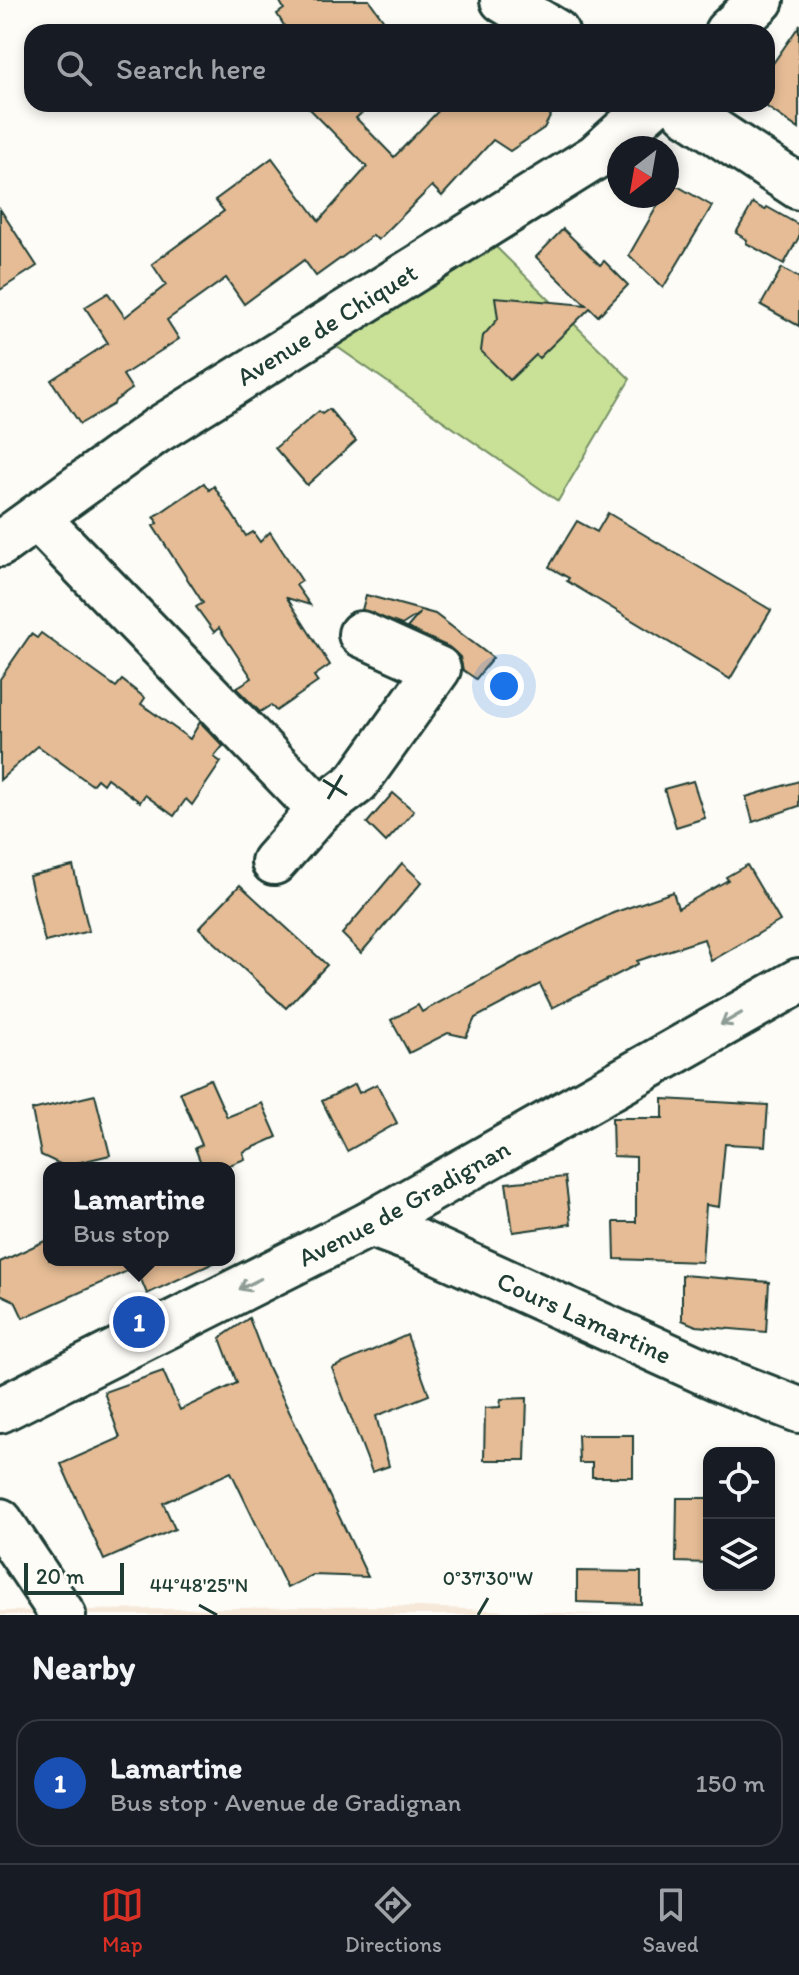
<!DOCTYPE html>
<html lang="en">
<head>
<meta charset="utf-8">
<style>
	:root { --surface:#171b24; --page:#20242c; --text:#f1f3f6; --muted:#9ea1a6; --line:#363941; --accent:#d93025 }
	body { margin:0; font-family:Itim,sans-serif; background:var(--page); color:var(--text) }
	.controls { position:absolute; right:24px; bottom:24px; display:grid; overflow:hidden; border-radius:16px; box-shadow:0 4px 12px #0003 }
	.controls button { width:72px; height:72px; display:grid; place-items:center; padding:0; border:0; border-bottom:2px solid var(--line); background:var(--surface); color:var(--text); font:40px sans-serif }
	.compass { position:absolute; left:607px; top:136px; width:72px; height:72px; border-radius:50%; background:var(--surface); box-shadow:0 4px 12px #0003; rotate:211deg }
	.scale { position:absolute; left:24px; bottom:20px; width:100px; box-sizing:border-box; padding-left:8px; border:4px solid #1f3d34; border-top:0; font-size:22px; line-height:28px; white-space:nowrap; color:#1f3d34; -webkit-text-stroke:6px #fdfcf7; paint-order:stroke }
	.you { position:absolute; left:504px; top:686px; width:28px; height:28px; margin:-20px; border:6px solid #fff; border-radius:50%; background:#1a73e8; box-shadow:0 0 0 12px #1a73e833 }
	.badge { display:grid; place-items:center; width:52px; height:52px; border-radius:50%; background:var(--accent); color:#fff; font-size:26px; font-weight:700 }
	.pin { position:absolute; translate:-50% -50%; border:4px solid #fff; box-shadow:0 2px 8px #0006 }
	.popup { position:absolute; left:43px; top:1162px; width:192px; height:104px; box-sizing:border-box; display:grid; place-content:center; border-radius:16px; background:var(--surface); filter:drop-shadow(0 2px 6px #0005); font-size:26px; white-space:nowrap; color:var(--muted) }
	.popup b { font-size:30px; color:var(--text) }
	.popup::after { content:''; position:absolute; left:50%; top:100%; margin-left:-16px; border:16px solid transparent; border-top-color:var(--surface) }
	.list { margin:0; padding:0; list-style:none }
	h2 { display:flex; justify-content:space-between; align-items:center; height:104px; margin:0; padding:0 32px; font-size:34px }
	h2 small { font-size:26px; font-weight:400; color:var(--muted) }
	.list li { display:grid; grid-template-columns:52px 1fr auto; gap:24px; align-items:center; box-sizing:border-box; height:128px; margin:0 16px 16px; padding:0 16px; border:2px solid var(--line); border-radius:24px }
	.list b { display:block; font-size:30px; white-space:nowrap }
	.list p { margin:0; font-size:26px; white-space:nowrap; color:var(--muted) }
	.list em { font-size:26px; font-style:normal; color:var(--muted) }
	.icon { flex:none; width:44px; height:44px; fill:none; stroke:currentColor; stroke-width:2; stroke-linecap:round; stroke-linejoin:round }
	.map { position:relative; flex:none; width:799px; height:1615px; overflow:hidden }
	.search { position:absolute; background:var(--surface); box-shadow:0 4px 12px #0003; left:24px; right:24px; top:24px; height:88px; display:flex; align-items:center; gap:20px; box-sizing:border-box; padding:0 28px; border-radius:24px; color:var(--muted); font-size:30px }
	.sheet { height:248px; background:var(--surface) }
	nav { display:flex; justify-content:space-around; align-items:center; box-sizing:border-box; height:112px; border-top:2px solid var(--line); background:var(--surface); font-size:22px; color:var(--muted) }
	nav a { display:grid; justify-items:center; gap:4px }
	nav .on { color:var(--accent) }
	.map>svg:first-child { display:block }
	.built { fill:#f6e9da }
	.green { fill:#c9e196; stroke:#748f65; stroke-width:2 }
	.building { fill:#e5bc95; stroke:#1f3d34; stroke-width:2 }
	.lines { fill:none; stroke-linecap:round; stroke-linejoin:round }
	.minor-casing { stroke:#1f3d34; stroke-width:50 }
	.minor { stroke:#fdfcf7; stroke-width:44 }
	.oneway { stroke:#8e9c96 }
	.ticks { fill:none; stroke:#1f3d34; stroke-width:3 }
	.labels { text-anchor:middle; stroke-width:6; stroke-linejoin:round; paint-order:stroke }
	.street-label { font-size:26px; fill:#1f3d34; stroke:#fdfcf7 }
	.ticks-label { font-size:20px; text-anchor:middle; fill:#1f3d34; stroke:#fdfcf7; stroke-width:6; stroke-linejoin:round; paint-order:stroke }
</style>
</head>
<body>
<div class="map">
<svg width="799" height="1615" viewBox="0 0 799 1615">
	<rect width="100%" height="100%" fill="#fdfcf7"/>
	<filter id="ink" filterUnits="userSpaceOnUse"><feTurbulence type="fractalNoise" baseFrequency=".0125" numOctaves="2"/><feDisplacementMap in="SourceGraphic" scale="16" xChannelSelector="R" yChannelSelector="G"/><feConvolveMatrix kernelMatrix="1 2 1 2 8 2 1 2 1" color-interpolation-filters="sRGB"/></filter>
	<g filter="url(#ink)">
		<path class="built" d="M 397,1606 L 607,1615 L 0,1615 L 0,1611 Z"/>
		<path class="green" d="M 495,246 L 630,379 L 558,501 L 333,344 Z"/>
		<g class="building">
			<path d="M 279,0 L 369,0 L 392,32 L 288,32 L 277,14 L 284,9 Z"/>
			<path d="M 799,26 L 799,129 L 767,107 L 767,72 Z"/>
			<path d="M 305,104 L 372,104 L 356,118 L 394,157 L 445,104 L 535,104 L 551,115 L 544,128 L 510,151 L 493,140 L 442,196 L 432,186 L 378,240 L 373,235 L 316,276 L 304,260 L 244,304 L 226,278 L 167,320 L 179,339 L 123,375 L 132,389 L 115,401 L 114,404 L 80,424 L 51,380 L 108,343 L 85,307 L 108,293 L 125,317 L 166,285 L 152,264 L 224,211 L 215,200 L 272,158 L 319,221 L 367,167 Z"/>
			<path d="M 668,187 L 679,187 L 712,206 L 663,288 L 629,255 L 663,196 L 667,196 Z"/>
			<path d="M 753,203 L 765,210 L 767,207 L 799,225 L 799,237 L 784,264 L 746,243 L 747,240 L 736,233 Z"/>
			<path d="M 0,209 L 37,266 L 0,290 Z"/>
			<path d="M 563,229 L 600,265 L 604,261 L 628,285 L 598,316 L 590,308 L 539,358 L 536,355 L 510,380 L 481,351 L 483,336 L 498,319 L 495,297 L 586,305 L 536,257 Z"/>
			<path d="M 782,268 L 799,278 L 799,326 L 761,305 Z"/>
			<path d="M 329,409 L 356,441 L 307,485 L 275,448 L 319,411 L 322,414 Z"/>
			<path d="M 204,483 L 209,490 L 214,486 L 246,536 L 253,532 L 260,542 L 270,532 L 302,581 L 296,585 L 310,605 L 287,598 L 330,665 L 314,676 L 318,682 L 276,711 L 271,705 L 260,712 L 236,688 L 252,678 L 219,628 L 214,632 L 196,607 L 203,603 L 153,526 L 158,523 L 154,517 Z"/>
			<path d="M 608,513 L 771,610 L 730,679 L 567,581 L 569,578 L 549,567 L 577,521 L 597,532 Z"/>
			<path d="M 366,595 L 435,614 L 493,658 L 476,679 L 463,670 L 460,657 L 449,647 L 407,628 L 420,613 L 402,625 L 362,610 Z"/>
			<path d="M 41,633 L 116,687 L 122,680 L 145,698 L 141,704 L 190,739 L 200,722 L 223,746 L 214,757 L 221,762 L 192,805 L 186,799 L 174,816 L 145,795 L 140,802 L 107,778 L 103,784 L 97,779 L 92,785 L 38,746 L 0,780 L 0,679 L 31,634 L 37,638 Z"/>
			<path d="M 693,781 L 705,818 L 676,827 L 664,789 Z"/>
			<path d="M 799,781 L 799,806 L 753,822 L 746,797 Z"/>
			<path d="M 393,793 L 414,811 L 386,842 L 367,823 Z"/>
			<path d="M 402,863 L 422,882 L 361,953 L 342,934 Z"/>
			<path d="M 747,865 L 780,921 L 711,961 L 704,939 L 637,961 L 638,964 L 552,1008 L 540,984 L 475,1018 L 466,1037 L 448,1033 L 409,1053 L 391,1020 L 418,1005 L 422,1012 L 525,956 L 613,913 L 673,892 L 678,908 L 728,880 L 726,877 Z"/>
			<path d="M 73,866 L 89,931 L 45,942 L 29,876 Z"/>
			<path d="M 240,885 L 327,965 L 286,1008 L 199,928 Z"/>
			<path d="M 210,1079 L 227,1117 L 262,1103 L 277,1137 L 243,1152 L 245,1159 L 222,1168 L 203,1168 L 195,1148 L 202,1145 L 180,1092 Z"/>
			<path d="M 355,1084 L 359,1093 L 377,1084 L 397,1123 L 347,1151 L 322,1101 Z"/>
			<path d="M 95,1095 L 110,1155 L 64,1166 L 41,1155 L 32,1110 Z"/>
			<path d="M 663,1099 L 768,1105 L 765,1146 L 725,1144 L 719,1207 L 706,1205 L 702,1262 L 615,1259 L 614,1222 L 636,1222 L 636,1157 L 613,1156 L 612,1118 L 663,1118 Z"/>
			<path d="M 565,1177 L 571,1224 L 513,1232 L 506,1183 Z"/>
			<path d="M 49,1239 L 49,1260 L 220,1260 L 147,1294 L 136,1267 L 23,1318 L 15,1301 L 0,1294 L 0,1262 Z"/>
			<path d="M 682,1275 L 769,1282 L 766,1332 L 696,1326 L 682,1320 Z"/>
			<path d="M 249,1318 L 267,1365 L 368,1577 L 313,1575 L 287,1588 L 231,1472 L 163,1503 L 175,1529 L 104,1560 L 61,1464 L 120,1438 L 104,1392 L 163,1371 L 180,1410 L 237,1383 L 220,1338 Z"/>
			<path d="M 407,1335 L 429,1395 L 376,1416 L 389,1466 L 372,1472 L 332,1368 Z"/>
			<path d="M 527,1398 L 525,1460 L 484,1460 L 485,1408 L 500,1407 L 501,1399 Z"/>
			<path d="M 578,1435 L 633,1435 L 633,1477 L 592,1477 L 592,1463 L 579,1463 Z"/>
			<path d="M 677,1498 L 709,1498 L 709,1563 L 676,1562 Z"/>
			<path d="M 577,1571 L 641,1572 L 641,1604 L 577,1602 Z"/>
		</g>
		<g class="lines">
			<defs>
				<g id="minor">
					<path d="M 503,0 L 556,32"/>
					<path d="M 727,32 L 761,0"/>
					<path d="M 678,104 L 690,115 L 799,187"/>
					<path d="M 37,518 L 320,810 L 357,782 L 438,669 L 361,634"/>
					<path id="s1" d="M 0,544 L 156,431 L 595,157 L 654,104"/>
					<path d="M 274,862 L 320,810"/>
					<path id="s2" d="M 370,1224 L 413,1240 L 722,1380 L 799,1410"/>
					<path id="s3" d="M 0,1410 L 370,1224 L 799,981"/>
					<path d="M 0,1521 L 63,1615"/>
				</g>
			</defs>
			<use href="#minor" class="minor-casing"/>
			<use href="#minor" class="minor"/>
		</g>
		<defs><path id="oneway-shaft" d="M-6 0H5M1.5-3L5.5 0L1.5 3" fill="none" stroke-width="1.6" stroke-linecap="round" stroke-linejoin="round" transform="scale(2)"/></defs>
		<g class="oneway">
			<use href="#oneway-shaft" transform="translate(731 1019) rotate(150)"/>
			<use href="#oneway-shaft" transform="translate(250 1284) rotate(153)"/>
		</g>
	</g>
	<path class="ticks" d="M 323,780 L 347,795M 328,799 L 342,775M 199,1605 L 217,1615M 478,1615 L 488,1598"/>
	<g class="labels">
		<g class="street-label">
			<text dy="9" stroke="none"><textPath href="#s1" startOffset="394">Avenue de Chiquet</textPath></text>
			<text dy="9" stroke="none"><textPath href="#s3" startOffset="454">Avenue de Gradignan</textPath></text>
			<text dy="9" stroke="none"><textPath href="#s2" startOffset="234">Cours Lamartine</textPath></text>
		</g>
	</g>
	<g class="ticks-label">
		<text x="488" y="1585">0°37'30"W</text>
		<text x="199" y="1592">44°48'25"N</text>
	</g>
</svg>
<div class="controls">
<button><svg class="icon" aria-label="locate" viewBox="0 0 24 24"><circle cx="12" cy="12" r="6"/><path d="M12 2v4M12 18v4M2 12h4M18 12h4"/></svg></button>
<button><svg class="icon" aria-label="layers" viewBox="0 0 24 24"><path d="M12 4l9 5-9 5-9-5zM3 14l9 5 9-5"/></svg></button>
</div>
<svg class="compass" viewBox="-18 -18 36 36"><path d="M0-13l5 13h-10z" fill="#e53935"/><path d="M0 13l5-13h-10z" fill="#9ea1a6"/></svg>
<div class="scale">20 m</div>
<div class="you"></div>
<div class="pin badge" style="left:139px;top:1322px;background:#1a4fb4">1</div>
<div class="popup"><b>Lamartine</b>Bus stop</div>
<div class="search"><svg class="icon" aria-label="search" viewBox="0 0 24 24"><circle cx="10" cy="10" r="6"/><path d="M15 15l6 6"/></svg>Search here</div>
</div>
<section class="sheet">
<h2>Nearby<small></small></h2>
<ul class="list">
<li><span class="badge" style="background:#1a4fb4">1</span><div><b>Lamartine</b><p>Bus stop · Avenue de Gradignan</p></div><em>150 m</em></li>
</ul>
</section>
<nav>
<a class="on"><svg class="icon" aria-label="map" viewBox="0 0 24 24"><path d="M3 6l6-2 6 2 6-2v14l-6 2-6-2-6 2zM9 4v14M15 6v14"/></svg>Map</a>
<a><svg class="icon" aria-label="directions" viewBox="0 0 24 24"><path d="M12 3l9 9-9 9-9-9zM9 14v-3h6M13 9l2 2-2 2"/></svg>Directions</a>
<a><svg class="icon" aria-label="saved" viewBox="0 0 24 24"><path d="M7 4h10v16l-5-4-5 4z"/></svg>Saved</a>
</nav>
</body>
</html>
